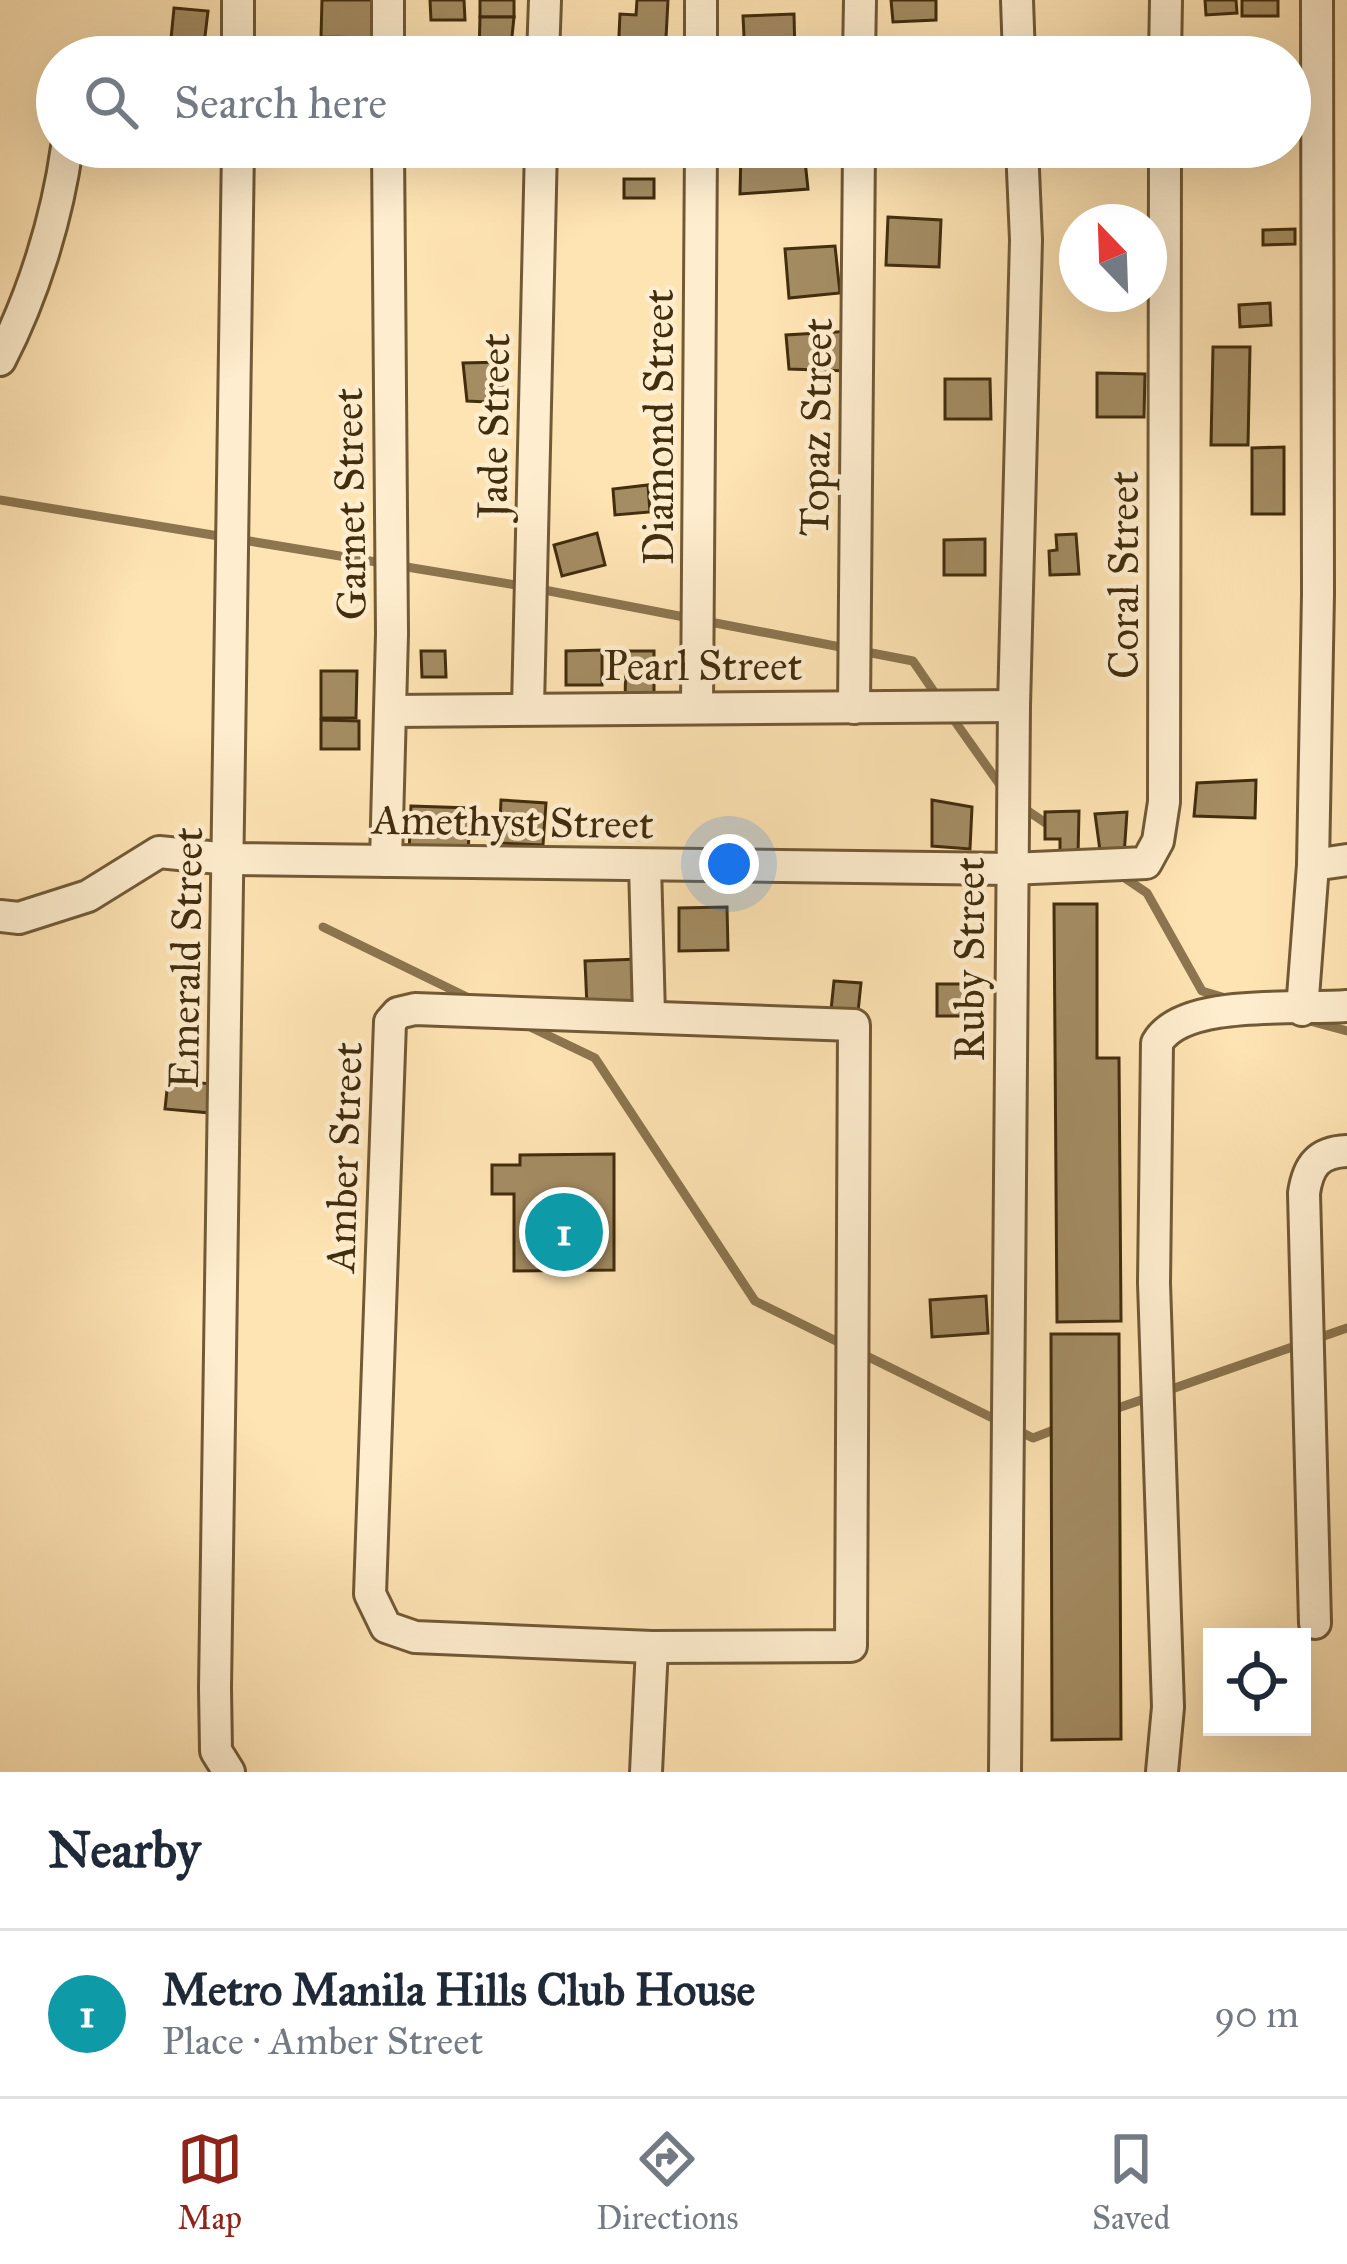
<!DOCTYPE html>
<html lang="en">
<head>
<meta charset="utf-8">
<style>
	:root { --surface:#fff; --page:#f2f2f3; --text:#1f2937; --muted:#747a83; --line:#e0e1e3; --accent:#8f2418 }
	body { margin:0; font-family:"IM FELL Great Primer",serif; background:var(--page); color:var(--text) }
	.controls { position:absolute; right:36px; bottom:36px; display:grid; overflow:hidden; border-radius:0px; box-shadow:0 12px 48px #0002 }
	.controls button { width:108px; height:108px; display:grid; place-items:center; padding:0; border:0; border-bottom:3px solid var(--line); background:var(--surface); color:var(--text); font:60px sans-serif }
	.compass { position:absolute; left:1059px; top:204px; width:108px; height:108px; border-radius:50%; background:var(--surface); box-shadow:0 12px 48px #0002; rotate:337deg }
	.you { position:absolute; left:729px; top:864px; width:42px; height:42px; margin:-30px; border:9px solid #fff; border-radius:50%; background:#1a73e8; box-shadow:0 0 0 18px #1a73e833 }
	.badge { display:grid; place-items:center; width:78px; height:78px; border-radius:50%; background:var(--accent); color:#fff; font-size:39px; font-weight:700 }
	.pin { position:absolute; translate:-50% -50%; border:6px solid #fff; box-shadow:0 3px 12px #0006 }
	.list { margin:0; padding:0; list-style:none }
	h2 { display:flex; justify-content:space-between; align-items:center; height:156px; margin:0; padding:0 48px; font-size:51px }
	h2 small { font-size:39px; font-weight:400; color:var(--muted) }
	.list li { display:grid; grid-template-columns:78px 1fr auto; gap:36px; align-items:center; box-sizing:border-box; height:168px; padding:0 48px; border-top:3px solid var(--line) }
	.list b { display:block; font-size:45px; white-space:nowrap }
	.list p { margin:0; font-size:39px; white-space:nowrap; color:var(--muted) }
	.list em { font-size:39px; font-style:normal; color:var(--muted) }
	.icon { flex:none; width:66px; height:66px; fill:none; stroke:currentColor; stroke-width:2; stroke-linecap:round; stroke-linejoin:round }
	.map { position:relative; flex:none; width:1347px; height:1772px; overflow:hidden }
	.search { position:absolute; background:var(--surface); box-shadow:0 12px 48px #0002; left:36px; right:36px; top:36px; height:132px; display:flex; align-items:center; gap:30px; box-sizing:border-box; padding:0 42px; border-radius:66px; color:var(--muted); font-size:45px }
	.sheet { height:324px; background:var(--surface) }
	nav { display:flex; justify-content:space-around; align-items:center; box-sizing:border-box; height:168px; border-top:3px solid var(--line); background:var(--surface); font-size:33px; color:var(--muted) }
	nav a { display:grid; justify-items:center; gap:6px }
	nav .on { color:var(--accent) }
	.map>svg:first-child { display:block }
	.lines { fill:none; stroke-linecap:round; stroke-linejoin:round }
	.stream { stroke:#8c754f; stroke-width:9 }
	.building { fill:#a48c63; stroke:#422d0d; stroke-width:3 }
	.street-casing { stroke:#715a36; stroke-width:36 }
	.street { stroke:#feedce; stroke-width:30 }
	.labels { text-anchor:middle; stroke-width:9; stroke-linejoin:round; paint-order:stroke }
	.street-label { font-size:42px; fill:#422d0d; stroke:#feedce }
</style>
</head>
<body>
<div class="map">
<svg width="1347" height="1772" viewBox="0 0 1347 1772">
	<rect width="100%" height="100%" fill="#fee3b3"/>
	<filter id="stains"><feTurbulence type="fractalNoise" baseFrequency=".00167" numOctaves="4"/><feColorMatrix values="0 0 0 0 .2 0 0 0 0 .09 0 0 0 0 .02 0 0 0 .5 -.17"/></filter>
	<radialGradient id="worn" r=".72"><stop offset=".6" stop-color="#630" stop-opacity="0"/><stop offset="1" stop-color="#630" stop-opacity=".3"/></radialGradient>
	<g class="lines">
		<g class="stream">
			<path d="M 0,500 L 522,586"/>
			<path d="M 539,589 L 913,661 L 939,699"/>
			<path d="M 949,713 L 1005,792"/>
			<path d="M 1022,807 L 1053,828"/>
			<path d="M 1116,872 L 1147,893 L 1202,991 L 1232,1000"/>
			<path d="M 323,927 L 475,1001"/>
			<path d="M 1306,1020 L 1347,1031"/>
			<path d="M 522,1023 L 595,1058 L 755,1301 L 1033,1438 L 1059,1428"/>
			<path d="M 1166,1391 L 1347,1328"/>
			<path d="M 1109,1411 L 1150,1397"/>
		</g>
	</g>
	<g class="building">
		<path d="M 322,0 L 381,0 L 380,38 L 321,37 Z"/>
		<path d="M 430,0 L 464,0 L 465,20 L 431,20 Z"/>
		<rect x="480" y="0" width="34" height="17"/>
		<path d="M 637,0 L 668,0 L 665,57 L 618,57 L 620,14 L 636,15 Z"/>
		<path d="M 891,0 L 936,0 L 936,20 L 893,22 Z"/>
		<path d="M 1205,0 L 1236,0 L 1237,13 L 1206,15 Z"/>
		<rect x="1242" y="0" width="36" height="16"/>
		<path d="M 174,8 L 208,11 L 203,53 L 170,49 Z"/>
		<path d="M 794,14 L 795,57 L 745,57 L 743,16 Z"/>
		<path d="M 480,17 L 514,17 L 510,56 L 479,54 Z"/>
		<path d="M 625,147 L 656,147 L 656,165 L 626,166 Z"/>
		<path d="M 741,151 L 804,151 L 808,189 L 740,194 Z"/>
		<rect x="624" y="179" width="30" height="19"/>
		<path d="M 888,217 L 941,220 L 939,267 L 886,265 Z"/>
		<path d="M 1295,229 L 1295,244 L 1263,245 L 1263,230 Z"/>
		<path d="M 835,246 L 840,293 L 789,298 L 785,249 Z"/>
		<path d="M 1270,303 L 1271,325 L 1240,327 L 1239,305 Z"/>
		<path d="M 852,331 L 848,371 L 789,369 L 786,335 Z"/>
		<path d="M 1213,347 L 1250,347 L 1248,445 L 1211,445 Z"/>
		<path d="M 505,362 L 505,387 L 487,387 L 487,402 L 467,401 L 463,363 Z"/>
		<path d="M 1097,373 L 1145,374 L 1144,417 L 1097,417 Z"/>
		<path d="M 945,379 L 990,379 L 991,419 L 945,419 Z"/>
		<path d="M 1284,447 L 1284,514 L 1252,514 L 1252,448 Z"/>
		<path d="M 648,485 L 650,512 L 615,515 L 613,489 Z"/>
		<path d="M 597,533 L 605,565 L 562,576 L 554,545 Z"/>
		<path d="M 1076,534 L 1079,574 L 1050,575 L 1049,551 L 1057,550 L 1056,535 Z"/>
		<path d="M 985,539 L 985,575 L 944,575 L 944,540 Z"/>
		<path d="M 602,650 L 602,685 L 566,685 L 566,651 Z"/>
		<path d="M 421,651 L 445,651 L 446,677 L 422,677 Z"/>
		<path d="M 626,651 L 654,651 L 654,704 L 625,704 Z"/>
		<path d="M 321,671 L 357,671 L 356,718 L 321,718 Z"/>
		<path d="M 321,720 L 359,721 L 359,749 L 321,749 Z"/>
		<path d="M 1256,780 L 1255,818 L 1194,816 L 1197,783 Z"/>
		<path d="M 501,800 L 546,803 L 543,845 L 499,843 Z"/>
		<path d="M 932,800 L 972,807 L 970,849 L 932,846 Z"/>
		<path d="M 411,806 L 470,808 L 468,856 L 409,853 Z"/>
		<path d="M 1079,811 L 1078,856 L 1060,856 L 1060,839 L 1045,839 L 1045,812 Z"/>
		<path d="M 1127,812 L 1124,856 L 1101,858 L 1095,814 Z"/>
		<path d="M 1054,904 L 1097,904 L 1097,1058 L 1119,1058 L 1121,1321 L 1057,1322 Z"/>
		<path d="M 727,907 L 728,950 L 679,951 L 679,908 Z"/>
		<path d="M 640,959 L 642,1005 L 587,1007 L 585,961 Z"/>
		<path d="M 834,981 L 861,983 L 858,1012 L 831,1010 Z"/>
		<rect x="937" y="984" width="40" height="32"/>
		<path d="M 168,1080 L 213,1084 L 211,1113 L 165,1109 Z"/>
		<path d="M 614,1154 L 614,1270 L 514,1271 L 514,1194 L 492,1194 L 492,1165 L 520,1165 L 520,1155 Z"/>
		<path d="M 986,1296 L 988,1333 L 932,1337 L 930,1300 Z"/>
		<path d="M 1051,1334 L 1119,1334 L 1121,1739 L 1052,1740 Z"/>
	</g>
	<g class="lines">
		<defs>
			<g id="street">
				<path d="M 238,0 L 238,57"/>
				<path d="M 388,0 L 388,57"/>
				<path d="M 701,0 L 701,57"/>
				<path d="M 1017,0 L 1019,57"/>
				<path d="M 543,57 L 545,0"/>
				<path d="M 859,57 L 860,0"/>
				<path d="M 1165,57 L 1166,0"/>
				<path d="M 0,360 C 33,296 57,219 67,147"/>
				<path d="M 528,707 L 541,147"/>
				<path d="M 697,707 L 701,147"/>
				<path d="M 854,708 L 859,147"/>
				<path d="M 391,711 L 1014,706"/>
				<path d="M 386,861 L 392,634 L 388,147"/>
				<path d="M 645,865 L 649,1015"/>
				<path d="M 1313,865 L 1347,860"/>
				<path d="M 0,916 L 19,918 L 88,896 L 159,852 L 229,859 L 1011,869 L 1146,863 L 1158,841 L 1164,802 L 1165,147"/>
				<path d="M 415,1009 L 854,1025 L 851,1646 L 652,1647 L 415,1637 L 386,1627 L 370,1594 L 390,1022 L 398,1013 Z"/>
				<path d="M 1302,1010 L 1313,865 L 1318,594 L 1317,0"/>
				<path d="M 1315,1623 L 1304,1193 C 1308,1166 1318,1152 1347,1151"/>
				<path d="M 229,1772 L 216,1751 L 215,1688 L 238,147"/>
				<path d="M 646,1772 L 652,1647"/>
				<path d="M 1005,1772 L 1014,706 L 1026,240 L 1022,147"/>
				<path d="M 1162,1772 L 1168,1707 L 1154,1283 L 1157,1043 C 1182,998 1297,1010 1347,1006"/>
			</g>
		</defs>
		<use href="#street" class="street-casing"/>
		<use href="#street" class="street"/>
	</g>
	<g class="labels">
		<g class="street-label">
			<text transform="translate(493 426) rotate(-89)" y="15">Jade Street</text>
			<text transform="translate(658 427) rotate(-90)" y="15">Diamond Street</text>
			<text transform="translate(815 427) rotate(-89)" y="15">Topaz Street</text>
			<text transform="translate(349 504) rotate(-91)" y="15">Garnet Street</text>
			<text transform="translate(1123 575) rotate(-90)" y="15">Coral Street</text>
			<text x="703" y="680">Pearl Street</text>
			<text transform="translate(513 821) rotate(1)" y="15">Amethyst Street</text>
			<text transform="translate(185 958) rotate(-89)" y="15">Emerald Street</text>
			<text transform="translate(969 959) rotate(-90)" y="15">Ruby Street</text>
			<text transform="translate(343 1157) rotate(-88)" y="15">Amber Street</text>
		</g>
	</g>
	<rect width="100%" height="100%" filter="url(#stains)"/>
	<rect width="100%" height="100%" fill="url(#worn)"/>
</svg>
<div class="controls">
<button><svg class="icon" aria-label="locate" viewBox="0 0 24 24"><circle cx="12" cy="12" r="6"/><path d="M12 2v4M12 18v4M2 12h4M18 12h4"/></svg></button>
</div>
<svg class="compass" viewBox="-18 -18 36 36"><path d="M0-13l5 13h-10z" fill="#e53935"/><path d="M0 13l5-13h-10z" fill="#747a83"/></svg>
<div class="you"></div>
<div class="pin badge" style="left:564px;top:1232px;background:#0f9aa8">1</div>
<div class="search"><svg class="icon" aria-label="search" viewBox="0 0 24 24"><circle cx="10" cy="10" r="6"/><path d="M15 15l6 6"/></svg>Search here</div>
</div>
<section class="sheet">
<h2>Nearby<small></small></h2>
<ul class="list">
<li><span class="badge" style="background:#0f9aa8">1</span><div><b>Metro Manila Hills Club House</b><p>Place · Amber Street</p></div><em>90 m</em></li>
</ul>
</section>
<nav>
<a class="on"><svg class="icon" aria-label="map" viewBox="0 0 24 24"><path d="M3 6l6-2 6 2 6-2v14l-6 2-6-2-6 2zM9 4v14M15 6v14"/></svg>Map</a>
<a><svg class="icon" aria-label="directions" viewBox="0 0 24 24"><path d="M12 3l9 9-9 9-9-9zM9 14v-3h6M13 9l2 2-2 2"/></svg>Directions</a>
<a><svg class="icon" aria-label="saved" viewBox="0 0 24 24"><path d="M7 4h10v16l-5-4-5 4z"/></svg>Saved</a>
</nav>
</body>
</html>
